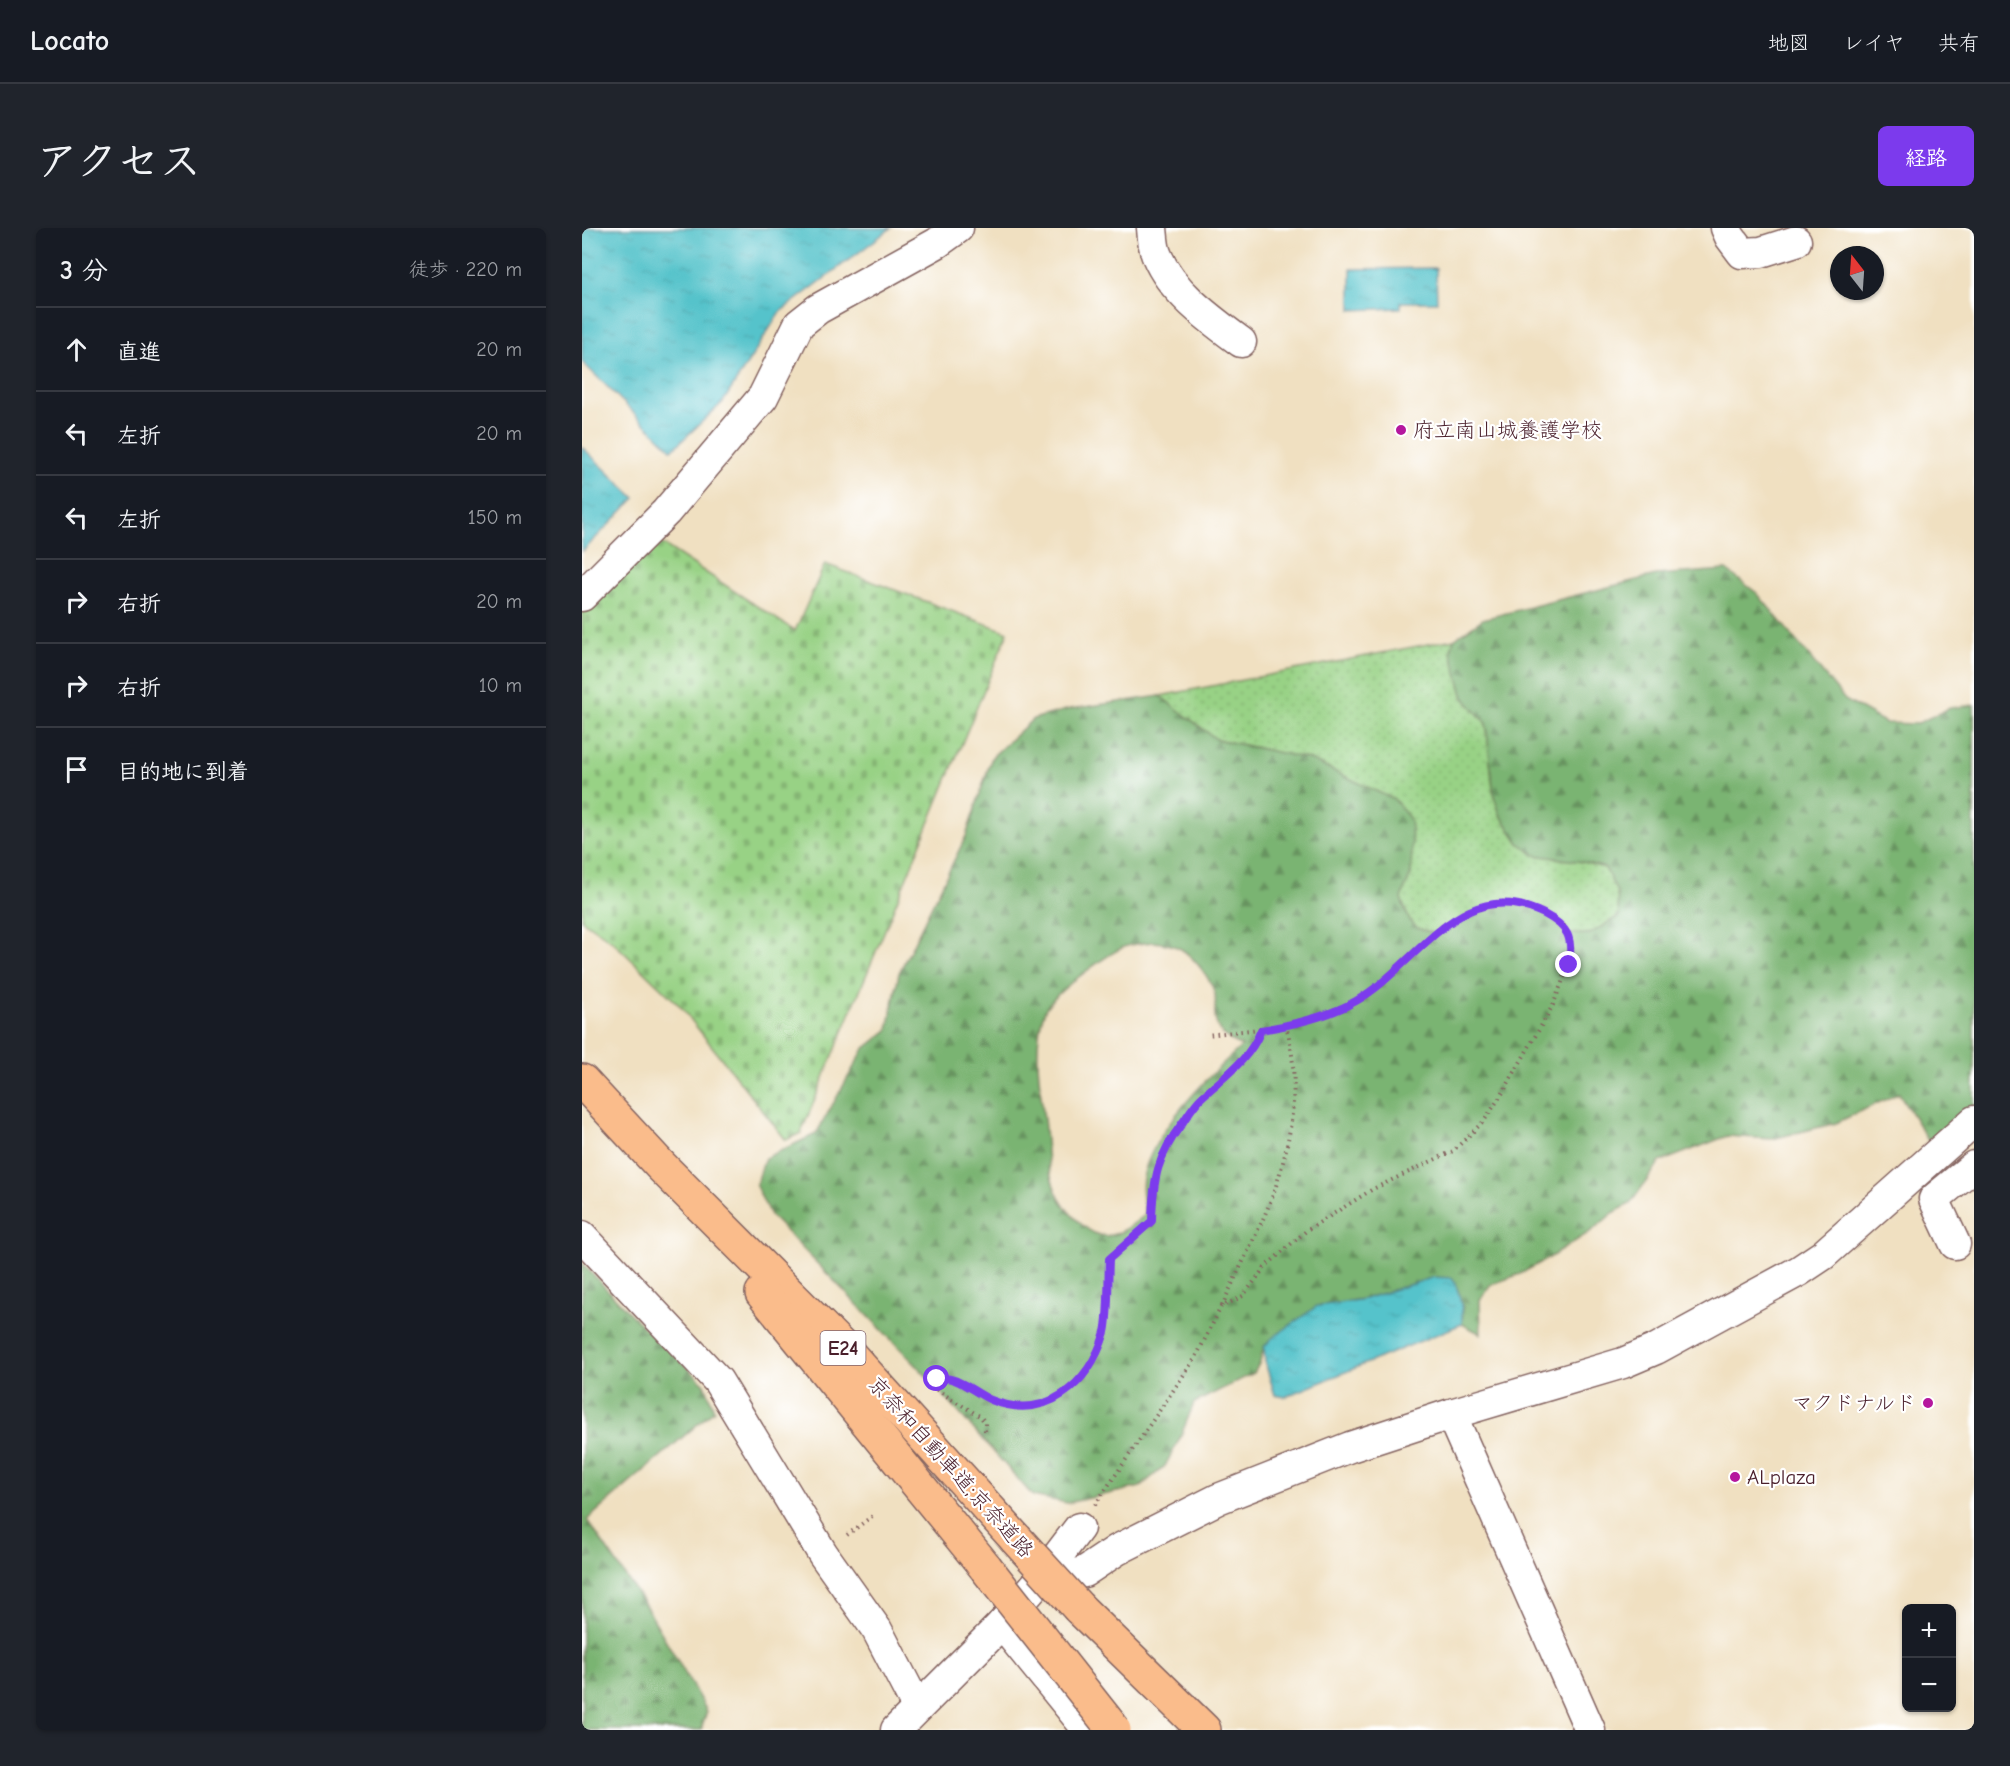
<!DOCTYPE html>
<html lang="ja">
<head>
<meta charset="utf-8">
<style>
	:root { --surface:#171b24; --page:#20242c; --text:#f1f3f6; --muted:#9ea1a6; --line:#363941; --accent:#7c3aed }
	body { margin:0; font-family:"Comic Neue","Klee One",sans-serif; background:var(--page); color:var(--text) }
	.controls { position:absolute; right:18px; bottom:18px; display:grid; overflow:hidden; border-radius:9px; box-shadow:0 2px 4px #0004 }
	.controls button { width:54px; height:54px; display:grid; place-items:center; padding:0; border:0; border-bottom:2px solid var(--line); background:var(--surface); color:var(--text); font:30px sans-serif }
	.compass { position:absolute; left:1248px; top:18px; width:54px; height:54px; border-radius:50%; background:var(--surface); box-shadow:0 2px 4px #0004; rotate:343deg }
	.stop { position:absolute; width:18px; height:18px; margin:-14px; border:4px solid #7c3aed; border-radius:50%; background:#fff }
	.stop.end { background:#7c3aed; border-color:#fff; box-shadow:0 2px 6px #0008 }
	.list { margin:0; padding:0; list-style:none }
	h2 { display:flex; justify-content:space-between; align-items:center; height:78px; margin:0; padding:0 24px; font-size:26px }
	h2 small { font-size:20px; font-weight:400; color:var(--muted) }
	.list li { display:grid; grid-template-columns:39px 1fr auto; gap:18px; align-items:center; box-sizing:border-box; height:84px; padding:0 24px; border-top:2px solid var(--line) }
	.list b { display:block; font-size:22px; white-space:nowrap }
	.list em { font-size:20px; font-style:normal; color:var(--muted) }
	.icon { flex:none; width:33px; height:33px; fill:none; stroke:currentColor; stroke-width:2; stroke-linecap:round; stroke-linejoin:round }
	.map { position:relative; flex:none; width:1392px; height:1502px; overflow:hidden; border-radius:9px }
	header { display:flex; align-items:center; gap:36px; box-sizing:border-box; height:84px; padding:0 30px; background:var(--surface); border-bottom:2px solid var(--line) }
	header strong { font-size:28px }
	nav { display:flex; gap:33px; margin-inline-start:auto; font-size:21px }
	.intro { display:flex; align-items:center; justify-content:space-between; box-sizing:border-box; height:144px; padding:0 36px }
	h1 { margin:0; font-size:42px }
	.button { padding:15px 27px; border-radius:9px; background:var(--accent); color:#fff; font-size:21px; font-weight:700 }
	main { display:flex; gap:36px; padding:0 36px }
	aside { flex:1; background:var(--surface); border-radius:9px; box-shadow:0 2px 4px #0004 }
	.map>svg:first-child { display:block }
	.grass { fill:url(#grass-dots); stroke:#717858; stroke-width:1.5 }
	.forest { fill:url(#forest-firs); stroke:#626a4e; stroke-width:1.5; fill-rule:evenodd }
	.cemetery { fill:url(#cemetery-stones); stroke:#717858; stroke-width:1.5 }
	.water { fill:url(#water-ripples); stroke:#50717b; stroke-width:1.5 }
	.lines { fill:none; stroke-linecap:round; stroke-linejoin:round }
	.minor-casing { stroke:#846360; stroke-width:33 }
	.highway-casing { stroke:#846360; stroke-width:36 }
	.path { stroke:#846360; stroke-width:4; stroke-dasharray:1.5 4.5; stroke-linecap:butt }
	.minor { stroke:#fff; stroke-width:30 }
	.highway { stroke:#fabc8b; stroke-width:33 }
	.highway-bridge-casing { stroke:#846360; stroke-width:36; stroke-linecap:butt }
	.highway-bridge { stroke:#fabc8b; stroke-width:33 }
	.route { stroke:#7c3aed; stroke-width:8 }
	.poi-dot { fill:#b5179e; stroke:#fff; stroke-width:2 }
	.labels { text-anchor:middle; stroke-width:4.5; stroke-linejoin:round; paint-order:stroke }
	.shield { fill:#fff; stroke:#80626b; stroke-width:1.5 }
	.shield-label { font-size:20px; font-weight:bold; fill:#4a1f2b }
	.poi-label { font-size:21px; fill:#4a1f2b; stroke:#fff; text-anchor:start }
	.street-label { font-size:21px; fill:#4a1f2b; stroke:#fff }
</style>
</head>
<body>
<header>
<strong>Locato</strong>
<nav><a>地図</a><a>レイヤ</a><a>共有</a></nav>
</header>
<div class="intro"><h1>アクセス</h1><a class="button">経路</a></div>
<main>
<aside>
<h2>3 分<small>徒歩 · 220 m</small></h2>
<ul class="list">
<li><svg class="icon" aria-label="ahead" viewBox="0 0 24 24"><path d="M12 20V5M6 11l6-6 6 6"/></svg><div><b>直進</b></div><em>20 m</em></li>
<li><svg class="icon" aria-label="left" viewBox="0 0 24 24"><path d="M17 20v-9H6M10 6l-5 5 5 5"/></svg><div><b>左折</b></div><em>20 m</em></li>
<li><svg class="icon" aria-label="left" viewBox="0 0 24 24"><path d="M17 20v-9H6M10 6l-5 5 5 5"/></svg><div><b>左折</b></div><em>150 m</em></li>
<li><svg class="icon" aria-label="right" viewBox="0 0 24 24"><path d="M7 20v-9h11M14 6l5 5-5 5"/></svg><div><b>右折</b></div><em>20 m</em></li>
<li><svg class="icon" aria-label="right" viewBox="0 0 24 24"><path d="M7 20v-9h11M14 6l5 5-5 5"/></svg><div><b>右折</b></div><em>10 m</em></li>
<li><svg class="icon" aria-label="arrive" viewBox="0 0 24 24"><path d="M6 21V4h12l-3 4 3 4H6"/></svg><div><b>目的地に到着</b></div></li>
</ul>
</aside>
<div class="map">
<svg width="1392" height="1502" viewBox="0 0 1392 1502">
	<defs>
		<pattern id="grass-dots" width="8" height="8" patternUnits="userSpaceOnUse" patternTransform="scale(1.5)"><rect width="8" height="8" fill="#98d285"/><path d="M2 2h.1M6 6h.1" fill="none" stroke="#84b473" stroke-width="1.8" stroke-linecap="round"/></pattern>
		<pattern id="forest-firs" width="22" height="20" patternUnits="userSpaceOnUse" patternTransform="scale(1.5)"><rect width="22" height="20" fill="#7ab472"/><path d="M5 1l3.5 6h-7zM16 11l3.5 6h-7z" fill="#66925e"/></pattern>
		<pattern id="cemetery-stones" width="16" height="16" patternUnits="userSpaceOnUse" patternTransform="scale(1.5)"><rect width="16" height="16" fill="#98d285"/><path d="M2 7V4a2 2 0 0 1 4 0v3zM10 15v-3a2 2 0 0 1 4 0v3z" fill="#84b473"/></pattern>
		<pattern id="water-ripples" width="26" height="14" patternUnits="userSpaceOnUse" patternTransform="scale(1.5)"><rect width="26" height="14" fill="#55c3cb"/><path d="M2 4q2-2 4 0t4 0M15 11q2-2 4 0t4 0" fill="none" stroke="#4ca7ae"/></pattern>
	</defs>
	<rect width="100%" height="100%" fill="#fff"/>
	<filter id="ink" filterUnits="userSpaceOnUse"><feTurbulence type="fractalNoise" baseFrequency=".0167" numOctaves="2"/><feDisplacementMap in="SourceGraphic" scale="12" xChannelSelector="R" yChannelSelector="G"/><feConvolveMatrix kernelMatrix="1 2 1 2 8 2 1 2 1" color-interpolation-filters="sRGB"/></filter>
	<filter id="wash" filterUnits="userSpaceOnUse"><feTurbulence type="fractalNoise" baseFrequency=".008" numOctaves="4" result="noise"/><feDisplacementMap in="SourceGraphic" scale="24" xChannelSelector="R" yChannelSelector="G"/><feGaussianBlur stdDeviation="1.35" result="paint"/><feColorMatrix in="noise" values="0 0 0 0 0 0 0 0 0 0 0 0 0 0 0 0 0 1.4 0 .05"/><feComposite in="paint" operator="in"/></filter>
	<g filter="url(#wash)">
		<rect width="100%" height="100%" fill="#f0e0c1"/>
		<path class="grass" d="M 872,411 L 869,423 L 882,470 L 904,495 L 912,568 L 918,586 L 937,615 L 953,627 L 1001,634 L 1023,640 L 1035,664 L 1037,688 L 1008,706 L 984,706 L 964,682 L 889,686 L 857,706 C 830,702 827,696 819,670 L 829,646 L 813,572 L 726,531 L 634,511 L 578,468 Z"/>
		<g class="forest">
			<path d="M 1144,342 L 1175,365 L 1263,472 L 1304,495 L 1334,496 L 1368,480 L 1392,477 L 1392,882 L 1350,919 L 1317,865 L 1254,895 L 1190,911 L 1145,908 L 1078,934 L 1048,976 L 1031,985 L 1011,1002 L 967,1030 L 938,1046 L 908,1057 L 898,1072 L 899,1106 L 880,1096 L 881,1079 L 852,1050 L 782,1071 L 767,1073 L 682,1119 L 678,1134 L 672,1145 L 612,1175 L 598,1210 L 583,1238 L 558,1259 L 485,1275 L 451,1268 L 338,1141 L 188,987 L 174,958 L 183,930 L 234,906 L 282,821 L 306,802 L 317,745 L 384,608 L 410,529 L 451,491 L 488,481 L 578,468 L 634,511 L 726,531 L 813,572 L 828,591 L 830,612 L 829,646 L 819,670 C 827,696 830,702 857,706 L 889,686 L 927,676 L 964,682 L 984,706 L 1008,706 L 1037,688 L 1035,664 L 1023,640 L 1001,634 L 953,627 L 937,615 L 918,586 L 912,568 L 904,495 L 882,470 L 869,423 L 872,411 L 901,391 L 1074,347 ZM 572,714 C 582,715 591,717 599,721 C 612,729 629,751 633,766 C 634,772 633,778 633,784 C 632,802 645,812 660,818 C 627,847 569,905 561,950 C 559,962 561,974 563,987 C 551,996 535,1011 518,1007 C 503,1004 479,978 474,963 C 464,942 465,914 462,891 C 458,859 450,813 463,782 C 469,767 529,723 545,718 C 554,715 564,715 572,714 Z"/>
			<path d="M 0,1035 L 53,1091 L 123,1156 L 132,1182 L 5,1292 L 65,1380 L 125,1483 L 119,1502 L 0,1502 Z"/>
		</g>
		<path class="cemetery" d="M 76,313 L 213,403 L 243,336 L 426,404 L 219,905 L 204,912 L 98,778 L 30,713 L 0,692 L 0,384 Z"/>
		<g class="water">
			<path d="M 0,0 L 309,0 L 198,84 L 141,174 L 90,222 L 0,134 Z"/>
			<path d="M 854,40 L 855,74 L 819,74 L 819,80 L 769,82 L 769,41 Z"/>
			<path d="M 0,219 L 53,270 L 0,324 Z"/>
			<path d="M 852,1049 L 870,1050 C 879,1065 881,1079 880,1096 L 703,1169 L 693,1167 L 683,1134 L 682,1119 L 689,1111 L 735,1078 L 782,1071 Z"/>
		</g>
	</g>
	<g filter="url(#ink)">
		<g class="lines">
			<defs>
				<g id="minor">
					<path d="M 570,0 C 571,9 571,20 575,28 C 590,64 628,91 659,114"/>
					<path d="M 1144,0 L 1148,9 L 1160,25 L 1179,24 L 1214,13"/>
					<path d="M 0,368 L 84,284 L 181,169 L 217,96 L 236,81 L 355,15 L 376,0"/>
					<path d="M 0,1008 L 136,1153 L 241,1326 L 295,1402 L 335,1479"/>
					<path d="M 1373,1016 L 1352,971 L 1392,938"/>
					<path d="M 869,1186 L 1008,1502"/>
					<path d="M 456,1354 L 502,1344 L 535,1322 L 636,1271 L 768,1219 L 869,1186 L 1041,1135 L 1074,1121 L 1217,1043 L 1241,1027 L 1392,893"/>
					<path d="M 420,1396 L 506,1502"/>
					<path d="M 314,1502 L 420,1396 L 456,1354 L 497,1300"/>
				</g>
				<g id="highway">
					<path d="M 0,853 L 78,937 L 266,1125 L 434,1311"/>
					<path d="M 180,1065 L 404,1340"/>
					<path d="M 497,1380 L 622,1502"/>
				</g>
			</defs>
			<use href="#minor" class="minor-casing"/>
			<use href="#highway" class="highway-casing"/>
			<g class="path">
				<path d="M 640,1078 C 653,1049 668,1020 681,991 C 706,936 722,858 704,798"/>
				<path d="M 403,1203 L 403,1195 L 399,1189 L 355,1162 L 355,1151 C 373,1145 392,1165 409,1172 C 464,1194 507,1157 523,1104 C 527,1089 527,1048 527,1031 L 570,993 C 571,950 575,929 601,894 C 607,885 613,875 621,868 C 643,848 667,831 679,802"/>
				<path d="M 513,1277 L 614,1129 L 639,1079 L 661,1068 L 684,1038 L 724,1003 L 791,961 L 871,923 L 902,893 L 922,863 L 971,777 L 987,737 L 990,717 L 982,698 L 963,687 L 939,676 L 917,674 L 881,686 L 861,698 L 791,762 L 773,774 L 753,782 L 704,798 L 625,807"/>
				<path d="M 265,1307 L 293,1286"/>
			</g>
			<use href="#minor" class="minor"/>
			<use href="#highway" class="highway"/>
			<defs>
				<g id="highway-bridge">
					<path d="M 434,1311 L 497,1380"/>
					<path d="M 404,1340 L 532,1502"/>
				</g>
			</defs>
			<use href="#highway-bridge" class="highway-bridge-casing"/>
			<use href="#highway-bridge" class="highway-bridge"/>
		</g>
	</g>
	<g class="lines" filter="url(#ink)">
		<path class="route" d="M 355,1151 C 373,1145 392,1165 409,1172 C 464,1194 507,1157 523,1104 C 527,1089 526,1049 527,1031 L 570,993 C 571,950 575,929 601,894 C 607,885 613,875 621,868 C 643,848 668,831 679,802 C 710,797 746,789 774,773 C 836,738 878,644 962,686 C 987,699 991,710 987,737"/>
	</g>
	<g class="poi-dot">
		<circle cx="819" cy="202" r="6"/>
		<circle cx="1346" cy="1175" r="6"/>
		<circle cx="1153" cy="1249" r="6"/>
	</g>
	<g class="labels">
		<rect class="shield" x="238.5" y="1103" width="45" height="34" rx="4.5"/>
		<g class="shield-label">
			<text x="261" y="1127">E24</text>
		</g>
		<g class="poi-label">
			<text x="831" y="209">府立南山城養護学校</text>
			<text x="1334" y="1182" text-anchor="end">マクドナルド</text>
			<text x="1165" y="1256">ALplaza</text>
		</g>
		<g class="street-label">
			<text transform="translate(369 1239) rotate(48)" y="7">京奈和自動車道;京奈道路</text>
		</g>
	</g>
</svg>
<div class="controls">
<button>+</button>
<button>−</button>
</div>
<svg class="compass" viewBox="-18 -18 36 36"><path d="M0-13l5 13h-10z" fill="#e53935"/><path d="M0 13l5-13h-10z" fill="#9ea1a6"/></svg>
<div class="stop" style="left:355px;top:1151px"></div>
<div class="stop end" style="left:987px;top:737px"></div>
</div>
</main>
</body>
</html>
